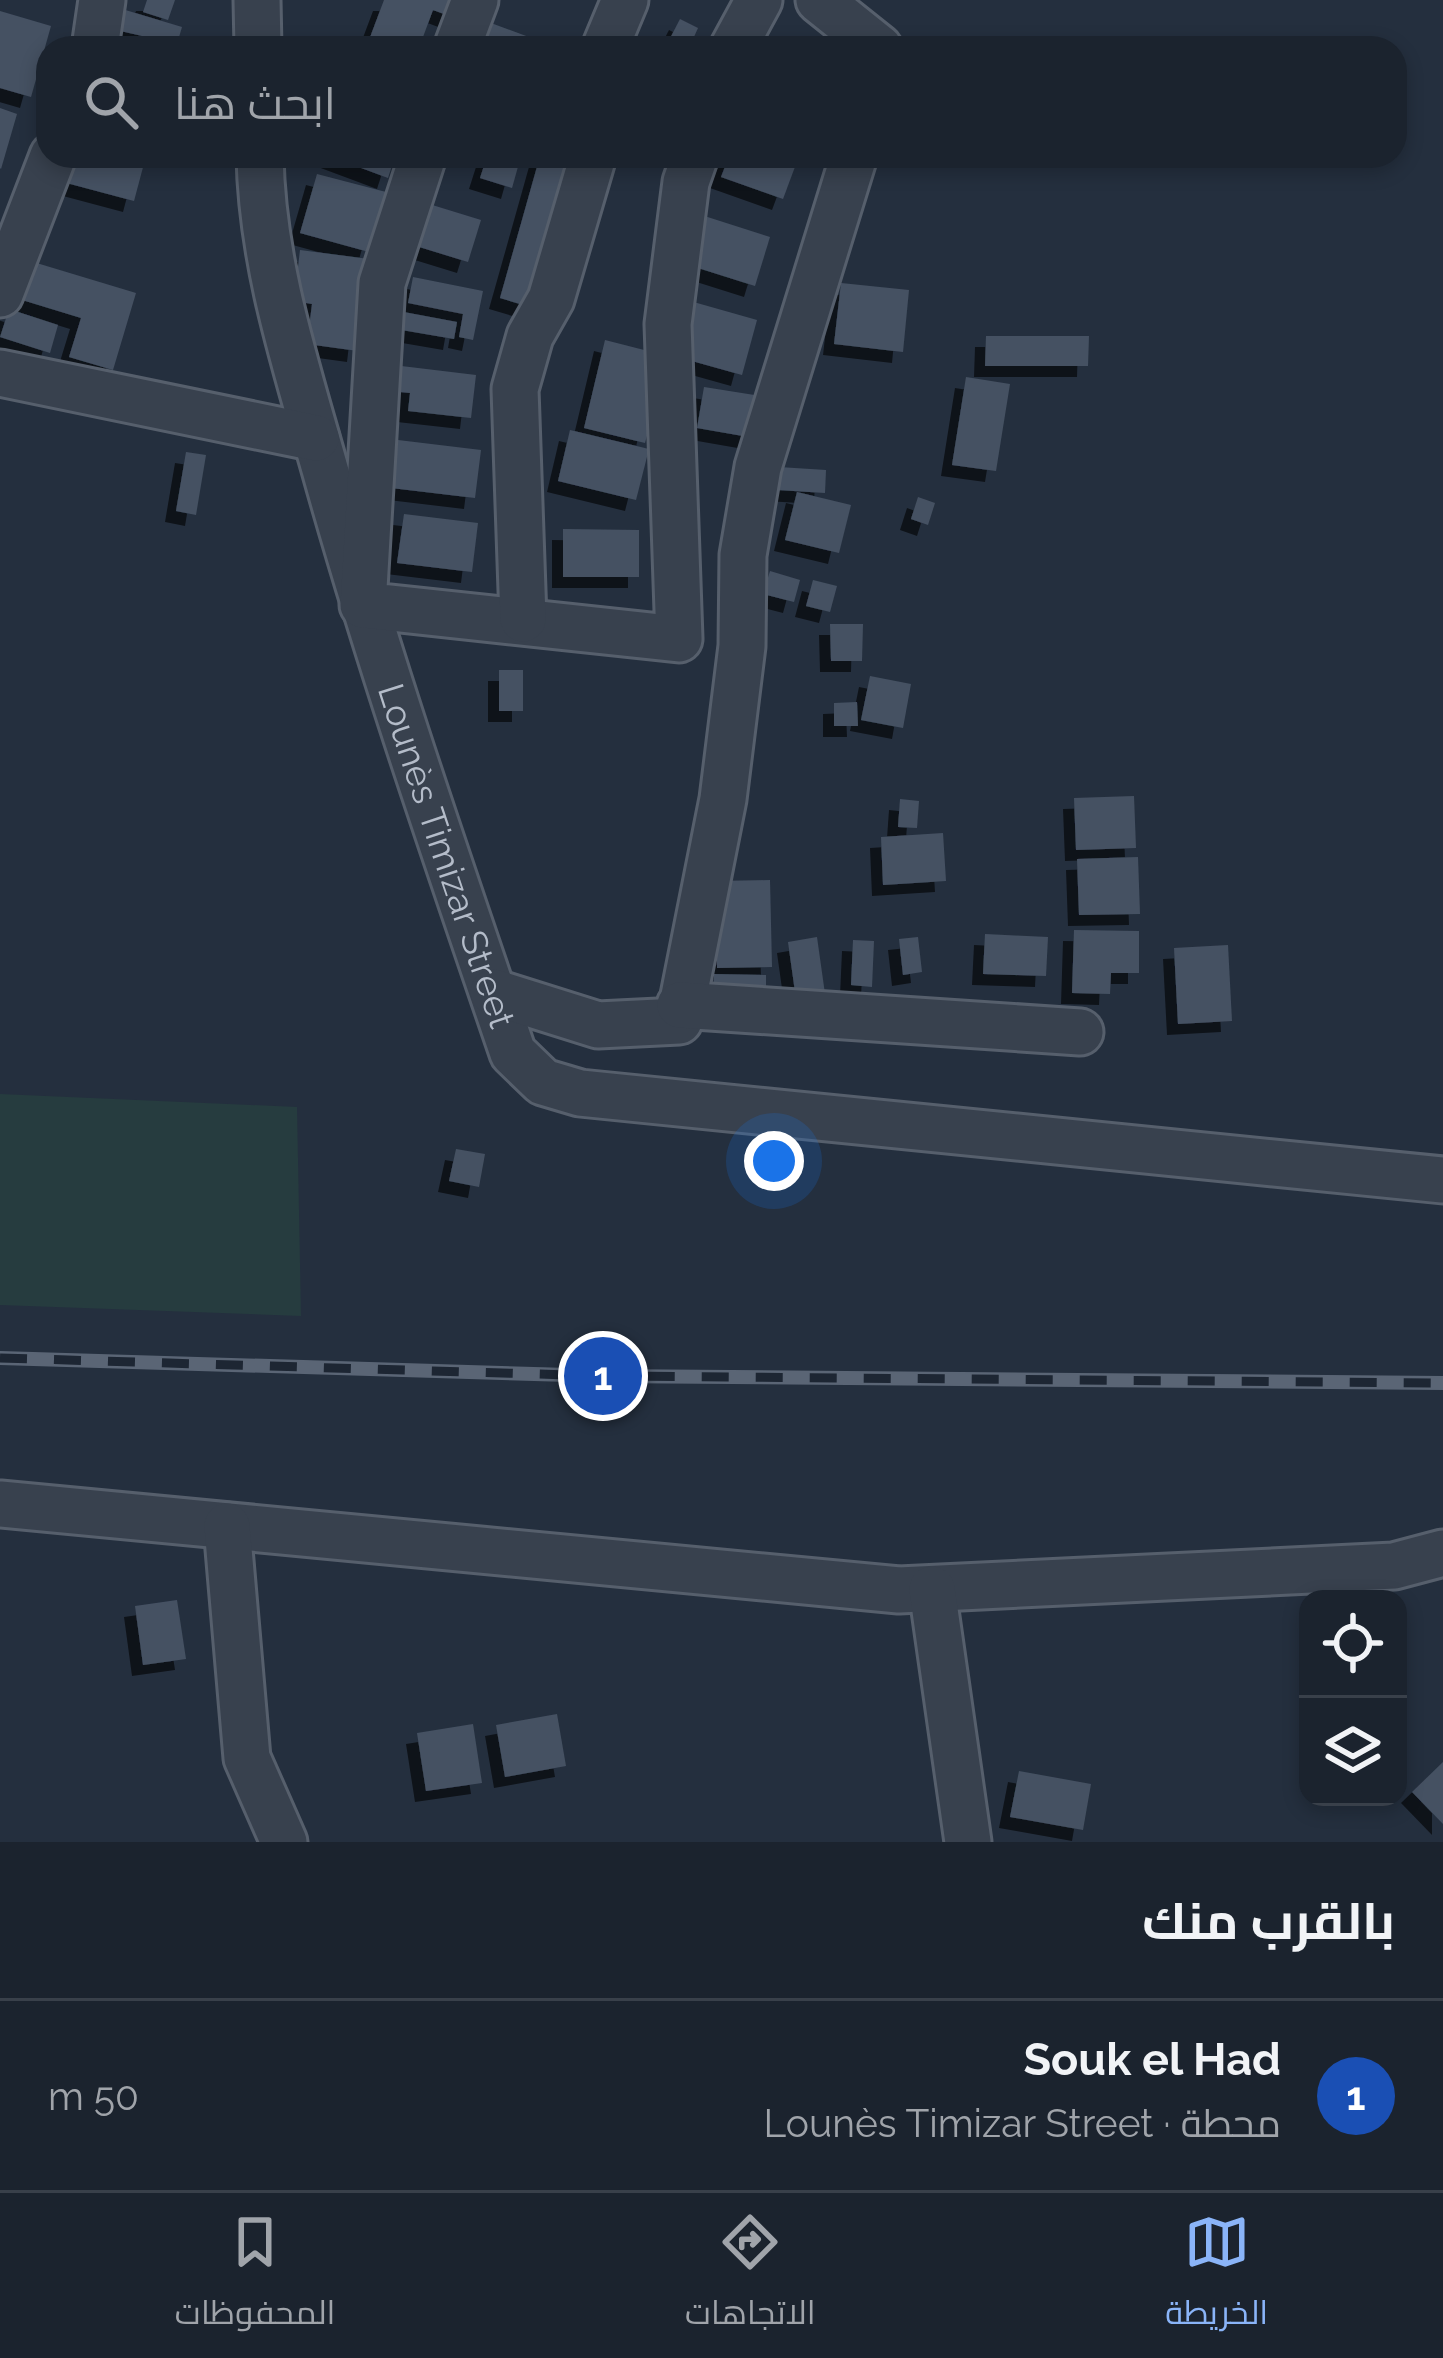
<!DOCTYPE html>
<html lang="ar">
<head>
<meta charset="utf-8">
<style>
	:root { --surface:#1b232e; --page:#282f3a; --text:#f1f3f6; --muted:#a0a4aa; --line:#39404a; --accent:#8ab4f8 }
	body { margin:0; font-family:Raleway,Cairo,sans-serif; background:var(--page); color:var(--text); direction:rtl }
	.controls { position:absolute; right:36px; bottom:36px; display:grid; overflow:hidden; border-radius:24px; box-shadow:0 6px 18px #0003 }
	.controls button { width:108px; height:108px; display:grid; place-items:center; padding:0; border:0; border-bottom:3px solid var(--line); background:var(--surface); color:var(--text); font:60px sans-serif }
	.you { position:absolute; left:774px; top:1161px; width:42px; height:42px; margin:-30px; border:9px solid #fff; border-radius:50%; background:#1a73e8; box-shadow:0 0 0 18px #1a73e833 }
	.badge { display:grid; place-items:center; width:78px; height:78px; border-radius:50%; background:var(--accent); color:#fff; font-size:39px; font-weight:700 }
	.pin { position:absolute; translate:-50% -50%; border:6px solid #fff; box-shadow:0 3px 12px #0006 }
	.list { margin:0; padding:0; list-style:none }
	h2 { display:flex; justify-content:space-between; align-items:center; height:156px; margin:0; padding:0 48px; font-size:51px }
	h2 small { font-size:39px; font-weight:400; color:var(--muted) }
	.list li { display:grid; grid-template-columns:78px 1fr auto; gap:36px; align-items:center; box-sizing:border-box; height:192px; padding:0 48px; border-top:3px solid var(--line) }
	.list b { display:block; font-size:45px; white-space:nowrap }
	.list p { margin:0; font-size:39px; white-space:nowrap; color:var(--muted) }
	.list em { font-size:39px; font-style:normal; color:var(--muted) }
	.icon { flex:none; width:66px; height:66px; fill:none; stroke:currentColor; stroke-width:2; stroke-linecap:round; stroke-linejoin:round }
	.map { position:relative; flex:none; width:1443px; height:1842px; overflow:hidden; direction:ltr }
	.search { position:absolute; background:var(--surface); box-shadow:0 6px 18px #0003; left:36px; right:36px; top:36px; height:132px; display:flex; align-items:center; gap:30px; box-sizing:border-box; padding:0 42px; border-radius:36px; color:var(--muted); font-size:45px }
	.sheet { height:348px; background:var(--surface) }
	nav { display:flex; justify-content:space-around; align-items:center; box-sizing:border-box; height:168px; border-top:3px solid var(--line); background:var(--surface); font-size:33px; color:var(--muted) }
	nav a { display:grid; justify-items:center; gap:6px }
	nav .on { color:var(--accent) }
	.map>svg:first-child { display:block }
	.green { fill:#263c3f }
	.building { fill:#455162; filter:url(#shadow) }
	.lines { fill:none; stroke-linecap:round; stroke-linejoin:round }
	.minor-casing { stroke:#565f6c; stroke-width:51 }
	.minor { stroke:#38414e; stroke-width:45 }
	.rail-casing { stroke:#5a6575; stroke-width:14 }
	.rail { stroke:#1d2633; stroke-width:9; stroke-dasharray:27; stroke-linecap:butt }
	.labels { text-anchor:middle; stroke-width:9; stroke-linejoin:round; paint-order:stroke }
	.street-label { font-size:36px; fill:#b4bcc9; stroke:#1d2633 }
</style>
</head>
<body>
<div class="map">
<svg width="1443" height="1842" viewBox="0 0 1443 1842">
	<defs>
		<filter id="shadow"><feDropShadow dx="-11" dy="11" stdDeviation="0" flood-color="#0009"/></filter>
	</defs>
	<rect width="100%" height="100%" fill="#242f3e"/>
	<path class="green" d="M 0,1094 L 297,1107 L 301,1316 L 0,1305 Z"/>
	<g class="building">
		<path d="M 147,0 L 175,0 L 168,20 L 143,12 Z"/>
		<path d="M 384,0 L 471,0 L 463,21 L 433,10 L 423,37 L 453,48 L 366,48 Z"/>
		<path d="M 122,9 L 182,27 L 177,44 L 116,30 Z"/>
		<path d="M 0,11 L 51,26 L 31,97 L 0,88 Z"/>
		<path d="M 472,16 L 537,40 L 534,48 L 460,48 Z"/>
		<path d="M 680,19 L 698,28 L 689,48 L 665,48 Z"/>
		<path d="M 0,108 L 17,114 L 1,169 L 0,168 Z"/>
		<path d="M 66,156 L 146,156 L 134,201 L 59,181 Z"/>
		<path d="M 329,156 L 395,156 L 388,178 Z"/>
		<path d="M 487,156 L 521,156 L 512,188 L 480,178 Z"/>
		<path d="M 540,156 L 583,156 L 540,310 L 500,298 Z"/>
		<path d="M 729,156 L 799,156 L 783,199 L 721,177 Z"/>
		<path d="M 317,174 L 386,192 L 369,252 L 300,233 Z"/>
		<path d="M 416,200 L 481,220 L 468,262 L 403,242 Z"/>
		<path d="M 695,213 L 770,237 L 755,286 L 679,262 Z"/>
		<path d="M 300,250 L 369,259 L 358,351 L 307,344 L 312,304 L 294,301 Z"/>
		<path d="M 20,258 L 136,293 L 113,370 L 69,357 L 81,318 L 9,296 Z"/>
		<path d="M 413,277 L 483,291 L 473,340 L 459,337 L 463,314 L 408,303 Z"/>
		<path d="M 841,283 L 909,290 L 903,352 L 834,344 Z"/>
		<path d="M 690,301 L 757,320 L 742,375 L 674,356 Z"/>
		<path d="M 9,309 L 58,325 L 50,353 L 0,337 Z"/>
		<path d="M 393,310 L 457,322 L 454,339 L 390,328 Z"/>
		<path d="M 986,336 L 1089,336 L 1088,366 L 985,366 Z"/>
		<path d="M 605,340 L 652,352 L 646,376 L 662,379 L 645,443 L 584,428 Z"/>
		<path d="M 393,365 L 476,375 L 471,418 L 408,411 L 410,393 L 390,391 Z"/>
		<path d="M 966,377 L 1010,384 L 996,471 L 952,465 Z"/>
		<path d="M 704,387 L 767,397 L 760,439 L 697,428 Z"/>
		<path d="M 570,430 L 649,449 L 636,500 L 558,481 Z"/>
		<path d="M 398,440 L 481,450 L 475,498 L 391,488 Z"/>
		<path d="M 186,452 L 206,455 L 196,515 L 176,511 Z"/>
		<path d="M 763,466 L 826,470 L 825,493 L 761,489 Z"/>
		<path d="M 797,492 L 851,505 L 839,553 L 785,540 Z"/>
		<path d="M 918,497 L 935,503 L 928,525 L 911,519 Z"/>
		<path d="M 404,514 L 478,523 L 472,572 L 397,563 Z"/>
		<path d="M 563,529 L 639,530 L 639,577 L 563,577 Z"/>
		<path d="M 770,571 L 800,580 L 794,602 L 763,594 Z"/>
		<path d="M 813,580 L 837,586 L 830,612 L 806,606 Z"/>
		<path d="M 830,624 L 863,624 L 862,661 L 831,661 Z"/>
		<rect x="499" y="670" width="24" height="41"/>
		<path d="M 870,676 L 911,684 L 903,728 L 861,720 Z"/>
		<path d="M 857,702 L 858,726 L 834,726 L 834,703 Z"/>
		<path d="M 1134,796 L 1136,848 L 1076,850 L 1074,798 Z"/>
		<path d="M 900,799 L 919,801 L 917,828 L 898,827 Z"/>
		<path d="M 943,833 L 946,881 L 883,885 L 881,837 Z"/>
		<path d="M 1138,857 L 1140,914 L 1079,915 L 1077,859 Z"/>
		<path d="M 770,880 L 772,967 L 717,968 L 716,881 Z"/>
		<path d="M 1074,930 L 1139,931 L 1139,973 L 1111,973 L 1110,994 L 1072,993 Z"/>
		<path d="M 985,934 L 1048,937 L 1046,976 L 983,974 Z"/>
		<path d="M 817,937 L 825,994 L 796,999 L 788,942 Z"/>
		<path d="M 918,937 L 922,972 L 903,975 L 899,939 Z"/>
		<path d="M 853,940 L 874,941 L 872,987 L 851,985 Z"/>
		<path d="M 1228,945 L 1232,1021 L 1178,1024 L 1174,948 Z"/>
		<path d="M 714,974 L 766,975 L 766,1009 L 713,1008 Z"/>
		<path d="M 456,1149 L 485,1154 L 479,1187 L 449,1181 Z"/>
		<path d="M 177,1600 L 186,1659 L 143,1665 L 135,1606 Z"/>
		<path d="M 557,1714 L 566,1766 L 505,1777 L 496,1725 Z"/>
		<path d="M 473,1724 L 482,1783 L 426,1791 L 417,1733 Z"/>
		<path d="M 1443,1762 L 1443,1824 L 1412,1792 Z"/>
		<path d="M 1019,1771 L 1091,1784 L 1083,1830 L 1010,1817 Z"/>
	</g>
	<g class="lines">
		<defs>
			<g id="minor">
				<path d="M 257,0 L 258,48"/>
				<path d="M 819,0 L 879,48"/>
				<path d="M 95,48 L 102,0"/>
				<path d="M 457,48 L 475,0"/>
				<path d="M 605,48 L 625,0"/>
				<path d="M 733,48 L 759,0"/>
				<path id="s1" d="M 260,156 C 262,264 296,366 325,469 C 380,666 447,859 513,1053 L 543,1082 L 580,1093 L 1443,1180"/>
				<path d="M 423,156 L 382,283 L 363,605 L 679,639 L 668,324 L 686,182 L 695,156"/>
				<path d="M 0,294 L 53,156"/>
				<path d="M 0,373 L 316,438"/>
				<path d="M 523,619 L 515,389 L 530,336 L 551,299 L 593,156"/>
				<path d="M 493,992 L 598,1025 L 679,1021 L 723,799 L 742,646 L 743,555 L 758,467 L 854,156"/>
				<path d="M 680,1005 L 1080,1032"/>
				<path d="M 0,1504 L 899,1590 L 1394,1566 L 1443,1553"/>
				<path d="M 227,1526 L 247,1758 L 284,1842"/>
				<path d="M 932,1589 L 968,1842"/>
			</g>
		</defs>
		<use href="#minor" class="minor-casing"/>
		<use href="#minor" class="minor"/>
		<defs>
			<path id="rail" d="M 0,1358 L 603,1376 L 1443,1383"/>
		</defs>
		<use href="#rail" class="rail-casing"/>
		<use href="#rail" class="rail"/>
	</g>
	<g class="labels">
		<g class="street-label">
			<text dy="13" stroke="none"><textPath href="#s1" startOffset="726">Lounès Timizar Street</textPath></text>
		</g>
	</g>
</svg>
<div class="controls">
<button><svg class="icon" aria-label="locate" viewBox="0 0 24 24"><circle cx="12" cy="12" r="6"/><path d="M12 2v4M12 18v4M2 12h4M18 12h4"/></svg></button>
<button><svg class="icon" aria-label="layers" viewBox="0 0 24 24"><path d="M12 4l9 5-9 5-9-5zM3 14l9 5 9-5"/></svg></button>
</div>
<div class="you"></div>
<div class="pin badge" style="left:603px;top:1376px;background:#1a4fb4">1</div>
<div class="search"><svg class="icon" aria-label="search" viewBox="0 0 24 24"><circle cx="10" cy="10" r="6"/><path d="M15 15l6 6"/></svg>ابحث هنا</div>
</div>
<section class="sheet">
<h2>بالقرب منك<small></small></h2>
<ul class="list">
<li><span class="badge" style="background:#1a4fb4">1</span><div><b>Souk el Had</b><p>محطة · Lounès Timizar Street</p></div><em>50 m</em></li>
</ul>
</section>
<nav>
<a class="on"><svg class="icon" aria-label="map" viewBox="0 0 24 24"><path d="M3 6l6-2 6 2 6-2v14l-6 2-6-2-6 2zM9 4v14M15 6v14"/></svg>الخريطة</a>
<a><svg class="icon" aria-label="directions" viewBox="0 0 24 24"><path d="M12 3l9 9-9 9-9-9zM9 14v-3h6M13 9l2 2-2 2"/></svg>الاتجاهات</a>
<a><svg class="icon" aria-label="saved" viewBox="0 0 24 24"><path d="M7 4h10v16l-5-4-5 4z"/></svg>المحفوظات</a>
</nav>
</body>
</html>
